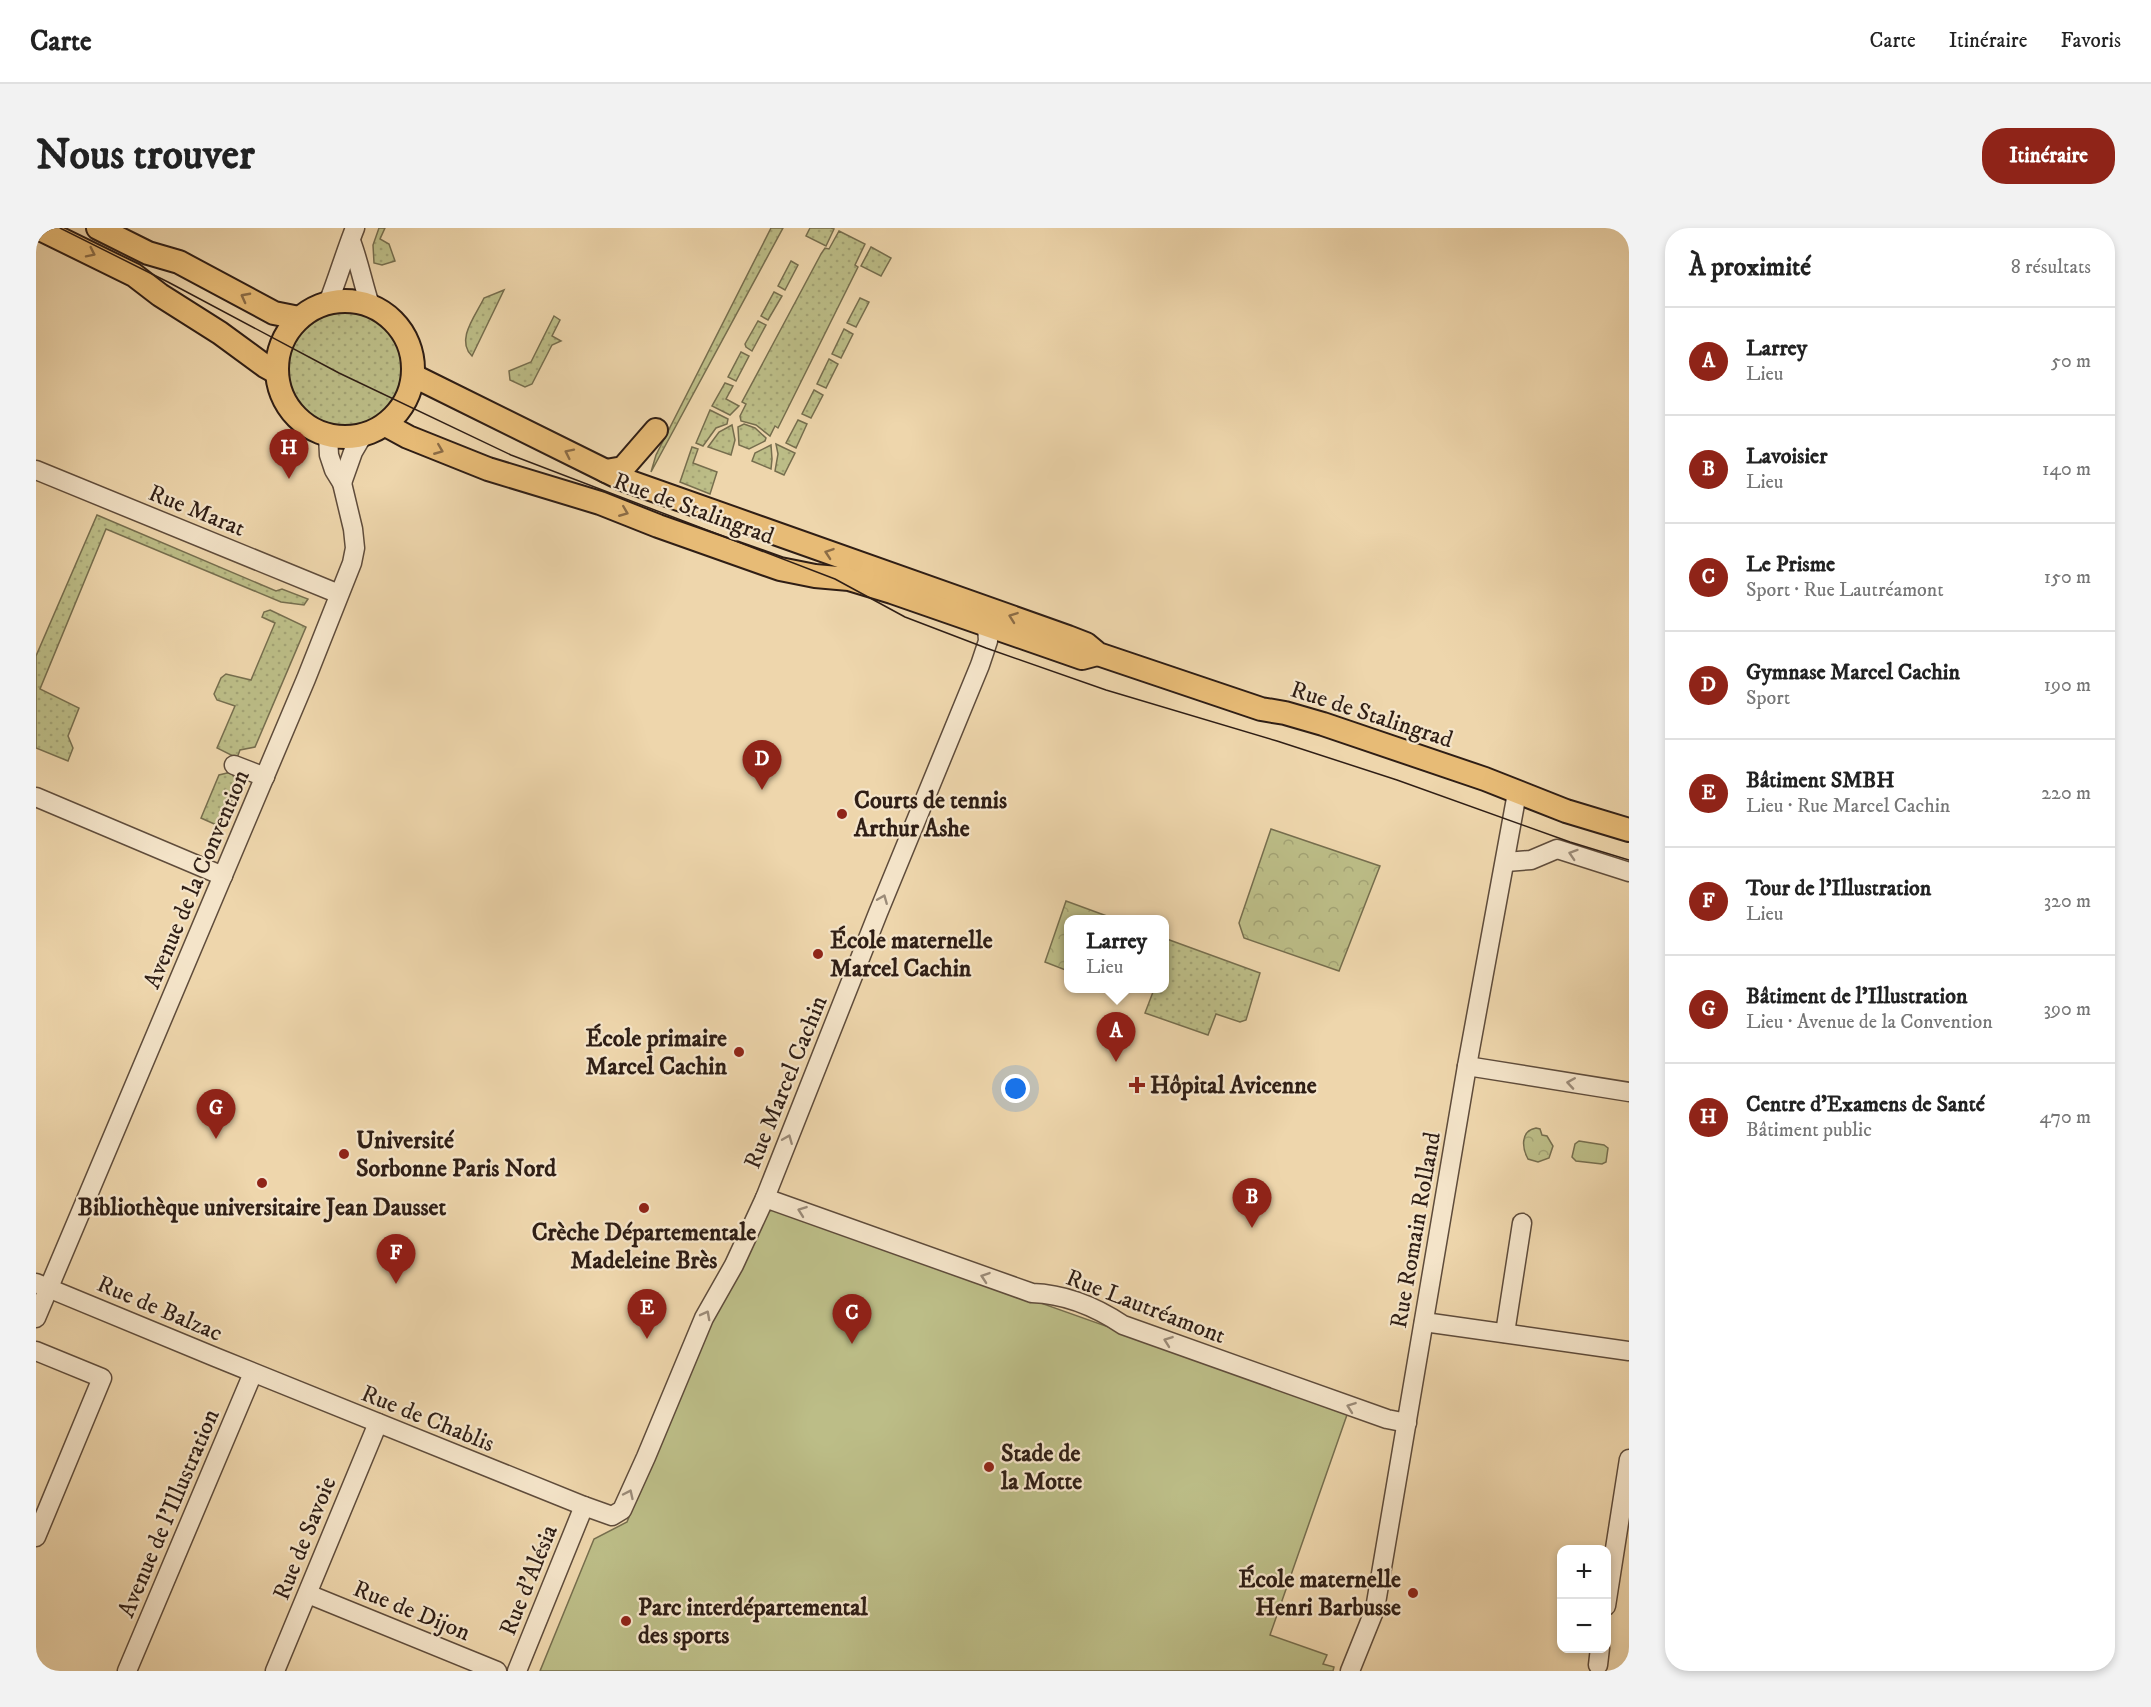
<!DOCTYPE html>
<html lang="fr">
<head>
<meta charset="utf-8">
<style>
	:root { --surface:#fff; --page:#f2f2f2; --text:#222; --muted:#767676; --line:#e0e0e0; --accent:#8f2418 }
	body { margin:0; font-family:"IM FELL DW Pica",serif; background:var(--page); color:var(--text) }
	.controls { position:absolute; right:18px; bottom:18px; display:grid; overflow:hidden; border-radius:12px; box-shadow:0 3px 9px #0003 }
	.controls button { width:54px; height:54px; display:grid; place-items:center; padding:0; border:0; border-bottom:2px solid var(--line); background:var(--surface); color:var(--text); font:30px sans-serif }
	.you { position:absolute; left:980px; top:861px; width:21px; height:21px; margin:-15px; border:4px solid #fff; border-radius:50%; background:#1a73e8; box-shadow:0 0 0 9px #1a73e833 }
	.badge { display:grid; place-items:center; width:39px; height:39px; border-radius:50%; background:var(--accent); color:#fff; font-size:20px; font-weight:700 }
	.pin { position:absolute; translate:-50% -50px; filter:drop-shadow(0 2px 3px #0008) }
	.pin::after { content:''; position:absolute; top:32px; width:21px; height:18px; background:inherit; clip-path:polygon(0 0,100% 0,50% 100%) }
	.popup { position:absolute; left:1028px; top:687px; width:105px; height:78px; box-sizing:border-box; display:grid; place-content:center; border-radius:12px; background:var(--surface); filter:drop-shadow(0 2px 4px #0005); font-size:20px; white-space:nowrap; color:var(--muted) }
	.popup b { font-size:22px; color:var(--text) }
	.popup::after { content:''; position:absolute; left:50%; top:100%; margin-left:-12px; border:12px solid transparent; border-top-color:var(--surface) }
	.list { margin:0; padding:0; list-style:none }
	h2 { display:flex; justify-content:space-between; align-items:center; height:78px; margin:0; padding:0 24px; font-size:26px }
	h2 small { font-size:20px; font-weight:400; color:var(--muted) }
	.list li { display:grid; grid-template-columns:39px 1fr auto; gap:18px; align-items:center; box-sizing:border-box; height:108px; padding:0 24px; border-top:2px solid var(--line) }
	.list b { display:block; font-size:22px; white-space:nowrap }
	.list p { margin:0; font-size:20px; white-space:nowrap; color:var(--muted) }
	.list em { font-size:20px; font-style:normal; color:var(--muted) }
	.map { position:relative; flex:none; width:1593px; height:1443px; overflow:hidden; border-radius:24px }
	header { display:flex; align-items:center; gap:36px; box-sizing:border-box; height:84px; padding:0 30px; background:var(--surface); border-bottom:2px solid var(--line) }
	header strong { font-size:28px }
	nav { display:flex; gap:33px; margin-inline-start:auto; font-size:21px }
	.intro { display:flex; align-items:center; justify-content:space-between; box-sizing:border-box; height:144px; padding:0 36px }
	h1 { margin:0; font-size:42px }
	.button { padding:15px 27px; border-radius:24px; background:var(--accent); color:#fff; font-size:21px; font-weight:700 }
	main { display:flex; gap:36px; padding:0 36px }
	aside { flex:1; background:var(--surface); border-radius:24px; box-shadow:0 3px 9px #0003 }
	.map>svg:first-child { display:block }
	.grass { fill:url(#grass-dots); stroke:#766e4e; stroke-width:1.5 }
	.forest { fill:url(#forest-crowns); stroke:#766e4e; stroke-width:1.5 }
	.pitch { fill:#bcbd87; stroke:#766e4e; stroke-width:1.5 }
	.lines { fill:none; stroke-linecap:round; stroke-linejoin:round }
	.minor-casing { stroke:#5f4c3b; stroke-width:21 }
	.major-casing { stroke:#2f1e15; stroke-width:26 }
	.minor { stroke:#f4e4c9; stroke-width:18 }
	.major { stroke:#e7bb76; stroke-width:22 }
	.tram { stroke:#2f1e15; stroke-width:1.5 }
	.rail-casing { stroke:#2f1e15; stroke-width:6 }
	.rail { stroke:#f4e4c9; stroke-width:4; stroke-dasharray:11; stroke-linecap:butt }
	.oneway { stroke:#8b6c46 }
	.oneway2 { stroke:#9b8b78 }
	.poi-dot { fill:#8f2418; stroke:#f4e4c9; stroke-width:2 }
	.labels { text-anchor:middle; stroke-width:4.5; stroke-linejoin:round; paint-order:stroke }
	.street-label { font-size:24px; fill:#2f1e15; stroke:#f4e4c9 }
	.poi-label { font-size:24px; font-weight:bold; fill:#2f1e15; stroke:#f4e4c9; text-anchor:start }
</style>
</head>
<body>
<header>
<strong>Carte</strong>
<nav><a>Carte</a><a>Itinéraire</a><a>Favoris</a></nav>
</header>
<div class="intro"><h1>Nous trouver</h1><a class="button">Itinéraire</a></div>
<main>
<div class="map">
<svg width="1593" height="1443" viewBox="0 0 1593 1443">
	<defs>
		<pattern id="grass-dots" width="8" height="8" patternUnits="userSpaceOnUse" patternTransform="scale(1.5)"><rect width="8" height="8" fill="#bcbd87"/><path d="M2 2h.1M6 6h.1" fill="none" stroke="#a2a274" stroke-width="1.8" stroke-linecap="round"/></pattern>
		<pattern id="forest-crowns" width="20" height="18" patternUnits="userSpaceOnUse" patternTransform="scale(1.5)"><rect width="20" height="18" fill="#bcbd87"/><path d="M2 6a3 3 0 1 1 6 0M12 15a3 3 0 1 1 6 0" fill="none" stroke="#a2a274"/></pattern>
	</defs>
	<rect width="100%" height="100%" fill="#eed6ac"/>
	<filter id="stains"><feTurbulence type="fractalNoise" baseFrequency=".00333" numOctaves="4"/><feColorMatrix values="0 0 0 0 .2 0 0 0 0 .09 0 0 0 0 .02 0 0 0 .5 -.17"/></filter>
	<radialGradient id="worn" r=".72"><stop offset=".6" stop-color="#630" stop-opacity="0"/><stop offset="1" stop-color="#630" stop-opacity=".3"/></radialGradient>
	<g class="grass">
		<path d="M 343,0 L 349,0 L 344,11 L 353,16 L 359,33 L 346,37 L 338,35 L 337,17 Z"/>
		<path d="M 735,0 L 747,0 L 615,244 L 620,227 Z"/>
		<path d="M 774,0 L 795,0 L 798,1 L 790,18 L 770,8 Z"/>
		<path d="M 803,3 L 829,16 L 819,37 L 822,39 L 742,200 L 739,198 L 734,208 L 720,197 L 705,193 L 704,188 L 710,176 L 706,174 L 785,26 L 789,20 L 793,21 Z"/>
		<path d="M 835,19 L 855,30 L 845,48 L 825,38 Z"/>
		<path d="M 755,33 L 762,37 L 749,62 L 742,58 Z"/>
		<path d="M 468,62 L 436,128 C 419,112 440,87 448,70 Z"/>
		<path d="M 738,64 L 746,68 L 732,92 L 725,88 Z"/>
		<path d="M 824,70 L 833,74 L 820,99 L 811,95 Z"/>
		<circle cx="309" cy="142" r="61"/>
		<path d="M 518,88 L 524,92 L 516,108 L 525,113 L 516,117 L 496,156 L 489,159 L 474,152 L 473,143 L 495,134 Z"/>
		<path d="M 722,93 L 730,97 L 716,123 L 710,119 L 709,116 Z"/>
		<path d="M 808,101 L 817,106 L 805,130 L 796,126 Z"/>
		<path d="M 705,124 L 713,128 L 700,153 L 692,149 Z"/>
		<path d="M 793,131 L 802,136 L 790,160 L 781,156 Z"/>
		<path d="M 689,155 L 697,158 L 690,171 L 703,178 L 694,187 L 676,178 Z"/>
		<path d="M 778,162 L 787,167 L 775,190 L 766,186 Z"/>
		<path d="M 674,182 L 692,191 L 691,196 L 680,200 L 667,218 L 660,215 Z"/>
		<path d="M 762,192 L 771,196 L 760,220 L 750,215 Z"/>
		<path d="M 708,196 L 719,200 L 730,210 L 729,213 L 713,221 L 703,217 L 702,199 Z"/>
		<path d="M 696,197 L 699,212 L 695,227 L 672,219 L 683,204 Z"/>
		<path d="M 740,216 L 759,225 L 748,247 L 739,243 L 742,226 Z"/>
		<path d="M 735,217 L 736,231 L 735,241 L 716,233 L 719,225 Z"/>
		<path d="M 656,219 L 662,221 L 657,235 L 681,244 L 674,266 L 644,254 Z"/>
		<path d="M 61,287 L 240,363 L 246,361 L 272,371 L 268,377 L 245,374 L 70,301 L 4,461 L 43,480 L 32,508 L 37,520 L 32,533 L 0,520 L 0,428 Z"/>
		<path d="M 234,382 L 270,399 L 219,519 L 204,522 L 201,530 L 181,520 L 199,478 L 181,472 L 178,466 L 185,450 L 190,446 L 215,452 L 239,395 L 226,389 L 228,384 Z"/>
		<path d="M 195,544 L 202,557 L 185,599 L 165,590 L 183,547 Z"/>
		<path d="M 1128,710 L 1224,745 L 1210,792 L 1204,794 L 1180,786 L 1172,807 L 1109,785 L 1117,764 L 1109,761 L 1128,760 Z"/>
	</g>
	<g class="forest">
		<path d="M 1235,601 L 1344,638 L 1303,743 L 1208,710 L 1203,695 Z"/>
		<path d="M 1030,673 L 1079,691 L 1032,692 L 1032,743 L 1009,734 Z"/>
		<path d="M 1500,900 L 1504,901 L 1506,907 L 1511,908 L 1517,918 L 1513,930 L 1502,934 L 1492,931 C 1486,920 1484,903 1500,900 Z"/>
	</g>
	<g class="pitch">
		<path d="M 1543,913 L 1568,917 L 1572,920 L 1570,934 L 1566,936 L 1540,933 L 1536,929 L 1539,916 Z"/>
		<path d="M 740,981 L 1312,1184 L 1234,1407 L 1291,1427 L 1287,1436 L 1298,1439 L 1297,1443 L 504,1443 L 558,1311 L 591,1294 L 651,1144 L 730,984 Z"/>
	</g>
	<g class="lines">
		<defs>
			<g id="minor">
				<path d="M 315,13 C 323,34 327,56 334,77"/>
				<path d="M 292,75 C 302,50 309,25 319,0"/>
				<path d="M 0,242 L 303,366"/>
				<path d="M 306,255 L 317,224 L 327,207"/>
				<path d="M 198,537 L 229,549"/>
				<path d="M 0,569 L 187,648"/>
				<path d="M 1470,634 L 1495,632 L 1521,621 L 1593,644"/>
				<path d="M 1431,838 L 1593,864"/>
				<path d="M 729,970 L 996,1065 C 1028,1066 1060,1079 1087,1097 L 1351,1191 L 1371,1195"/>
				<path d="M 0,1055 L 179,1129 L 548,1278 L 576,1288 L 586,1282 L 610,1229 L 668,1090 L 698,1037 L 729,970 L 842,685 L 944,437 L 952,413 L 951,398"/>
				<path d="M 0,1090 L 270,451 L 316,335 L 319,320 L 317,301 L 306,255 L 298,242 L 293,227 L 292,207"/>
				<path d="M 1388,1094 L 1593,1123"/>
				<path d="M 1469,1105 L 1486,995"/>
				<path d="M 0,1123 L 66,1150 L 0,1309"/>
				<path d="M 272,1366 L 461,1443"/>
				<path d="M 1570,1378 L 1593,1231"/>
				<path d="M 1562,1437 L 1564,1420"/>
				<path d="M 91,1443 L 217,1145"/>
				<path d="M 239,1443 L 342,1195"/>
				<path d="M 481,1443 L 548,1278"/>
				<path d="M 1314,1443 L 1339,1381 L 1431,838 L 1481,565"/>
			</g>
			<g id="major">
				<path d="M 2,0 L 98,47 L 124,67 L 184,105 L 229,138 L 240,144"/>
				<path d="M 62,0 L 112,25 L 143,34 L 238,85 L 263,90"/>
				<circle cx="309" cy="141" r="68"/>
				<path d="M 378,148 L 586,251 L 1032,409 L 1050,416 L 1062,426 L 1225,481 L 1249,485 L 1287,496 L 1449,551 L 1530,583 L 1593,602"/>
				<path d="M 350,197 L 372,209 L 452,241 L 564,275 L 622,298 L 744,341 L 779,348 L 813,351 L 856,364 L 1046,430 L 1061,426"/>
				<path d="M 570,243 L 587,240 L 620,202"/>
			</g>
		</defs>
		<use href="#minor" class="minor-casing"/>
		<use href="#major" class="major-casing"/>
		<use href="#minor" class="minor"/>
		<use href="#major" class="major"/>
		<path class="tram" d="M 24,0 L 132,54 L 303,145 L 475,227 L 799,351 L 869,389 L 950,420 L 1070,462 L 1241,513 L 1361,552 L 1534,614 L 1593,632"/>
		<defs>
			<path id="rail" d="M 1590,0 L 1593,9"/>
		</defs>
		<use href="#rail" class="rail-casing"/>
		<use href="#rail" class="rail"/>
	</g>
	<defs><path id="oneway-chevron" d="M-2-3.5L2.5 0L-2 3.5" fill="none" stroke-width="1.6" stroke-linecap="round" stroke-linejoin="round" transform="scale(1.5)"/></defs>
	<g class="oneway">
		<use href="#oneway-chevron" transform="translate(55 25) rotate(26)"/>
		<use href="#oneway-chevron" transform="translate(209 69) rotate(-152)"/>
		<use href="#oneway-chevron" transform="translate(403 222) rotate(22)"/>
		<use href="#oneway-chevron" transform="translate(533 225) rotate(-154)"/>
		<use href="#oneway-chevron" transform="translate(588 284) rotate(22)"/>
		<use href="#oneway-chevron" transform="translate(793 325) rotate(-161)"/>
		<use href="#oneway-chevron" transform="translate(977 389) rotate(-160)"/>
	</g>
	<g class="oneway2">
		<use href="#oneway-chevron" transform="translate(1537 626) rotate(-162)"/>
		<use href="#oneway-chevron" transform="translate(847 671) rotate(-68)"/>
		<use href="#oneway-chevron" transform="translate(1535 855) rotate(-171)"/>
		<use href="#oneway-chevron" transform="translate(752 911) rotate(-68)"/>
		<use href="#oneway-chevron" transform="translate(766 983) rotate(-160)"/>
		<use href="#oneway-chevron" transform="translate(949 1049) rotate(-161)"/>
		<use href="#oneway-chevron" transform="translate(670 1087) rotate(-62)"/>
		<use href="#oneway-chevron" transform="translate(1132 1113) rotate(-160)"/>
		<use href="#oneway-chevron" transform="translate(1315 1179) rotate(-160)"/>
		<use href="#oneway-chevron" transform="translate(593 1266) rotate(-65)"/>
	</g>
	<g class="poi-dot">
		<circle cx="806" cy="586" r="6"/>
		<circle cx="782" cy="726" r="6"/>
		<circle cx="703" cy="824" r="6"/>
		<path d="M1098 848h6v6h6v6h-6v6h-6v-6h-6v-6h6z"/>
		<circle cx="308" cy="926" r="6"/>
		<circle cx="226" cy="955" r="6"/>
		<circle cx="608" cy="980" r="6"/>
		<circle cx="953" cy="1239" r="6"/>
		<circle cx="1377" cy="1365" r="6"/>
		<circle cx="590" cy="1393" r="6"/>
	</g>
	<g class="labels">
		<g class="street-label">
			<text transform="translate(658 280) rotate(20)" y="8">Rue de Stalingrad</text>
			<text transform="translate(161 282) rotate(22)" y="8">Rue Marat</text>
			<text transform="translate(1336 486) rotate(18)" y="8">Rue de Stalingrad</text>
			<text transform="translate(160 651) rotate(-67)" y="8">Avenue de la Convention</text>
			<text transform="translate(749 854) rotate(-68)" y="8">Rue Marcel Cachin</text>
			<text transform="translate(1379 1002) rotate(-80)" y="8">Rue Romain Rolland</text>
			<text transform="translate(1110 1078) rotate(21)" y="8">Rue Lautréamont</text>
			<text transform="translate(124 1080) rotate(23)" y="8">Rue de Balzac</text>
			<text transform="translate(392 1190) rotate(22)" y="8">Rue de Chablis</text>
			<text transform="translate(132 1285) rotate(-67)" y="8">Avenue de l'Illustration</text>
			<text transform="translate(268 1310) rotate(-68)" y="8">Rue de Savoie</text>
			<text transform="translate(492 1352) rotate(-68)" y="8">Rue d'Alésia</text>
			<text transform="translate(376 1382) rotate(22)" y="8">Rue de Dijon</text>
		</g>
		<g class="poi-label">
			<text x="818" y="580">Courts de tennis<tspan x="818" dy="28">Arthur Ashe</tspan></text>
			<text x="794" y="720">École maternelle<tspan x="794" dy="28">Marcel Cachin</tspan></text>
			<text x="691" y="818" text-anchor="end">École primaire<tspan x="691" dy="28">Marcel Cachin</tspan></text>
			<text x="1114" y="865">Hôpital Avicenne</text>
			<text x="320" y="920">Université<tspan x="320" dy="28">Sorbonne Paris Nord</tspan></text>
			<text x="226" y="987" text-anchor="middle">Bibliothèque universitaire Jean Dausset</text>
			<text x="608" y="1012" text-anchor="middle">Crèche Départementale<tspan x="608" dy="28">Madeleine Brès</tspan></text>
			<text x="965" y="1233">Stade de<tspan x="965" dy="28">la Motte</tspan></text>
			<text x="1365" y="1359" text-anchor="end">École maternelle<tspan x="1365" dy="28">Henri Barbusse</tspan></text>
			<text x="602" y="1387">Parc interdépartemental<tspan x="602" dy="28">des sports</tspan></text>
		</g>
	</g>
	<rect width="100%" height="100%" filter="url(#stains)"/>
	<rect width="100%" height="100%" fill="url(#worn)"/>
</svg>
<div class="controls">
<button>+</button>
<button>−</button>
</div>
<div class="you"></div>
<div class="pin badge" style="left:1080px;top:834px">A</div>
<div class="popup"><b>Larrey</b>Lieu</div>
<div class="pin badge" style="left:1216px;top:1000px">B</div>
<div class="pin badge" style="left:816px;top:1116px">C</div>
<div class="pin badge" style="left:726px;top:562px">D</div>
<div class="pin badge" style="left:611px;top:1111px">E</div>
<div class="pin badge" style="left:360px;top:1056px">F</div>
<div class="pin badge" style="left:180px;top:911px">G</div>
<div class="pin badge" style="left:253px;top:251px">H</div>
</div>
<aside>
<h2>À proximité<small>8 résultats</small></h2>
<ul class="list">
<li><span class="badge">A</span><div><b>Larrey</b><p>Lieu</p></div><em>50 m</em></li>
<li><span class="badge">B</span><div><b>Lavoisier</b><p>Lieu</p></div><em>140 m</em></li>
<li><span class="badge">C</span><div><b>Le Prisme</b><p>Sport · Rue Lautréamont</p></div><em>150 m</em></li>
<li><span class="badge">D</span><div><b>Gymnase Marcel Cachin</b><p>Sport</p></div><em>190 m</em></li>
<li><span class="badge">E</span><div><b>Bâtiment SMBH</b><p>Lieu · Rue Marcel Cachin</p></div><em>220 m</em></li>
<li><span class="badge">F</span><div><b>Tour de l'Illustration</b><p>Lieu</p></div><em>320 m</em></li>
<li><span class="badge">G</span><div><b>Bâtiment de l'Illustration</b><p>Lieu · Avenue de la Convention</p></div><em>390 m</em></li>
<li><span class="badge">H</span><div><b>Centre d'Examens de Santé</b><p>Bâtiment public</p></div><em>470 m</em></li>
</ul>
</aside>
</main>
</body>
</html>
